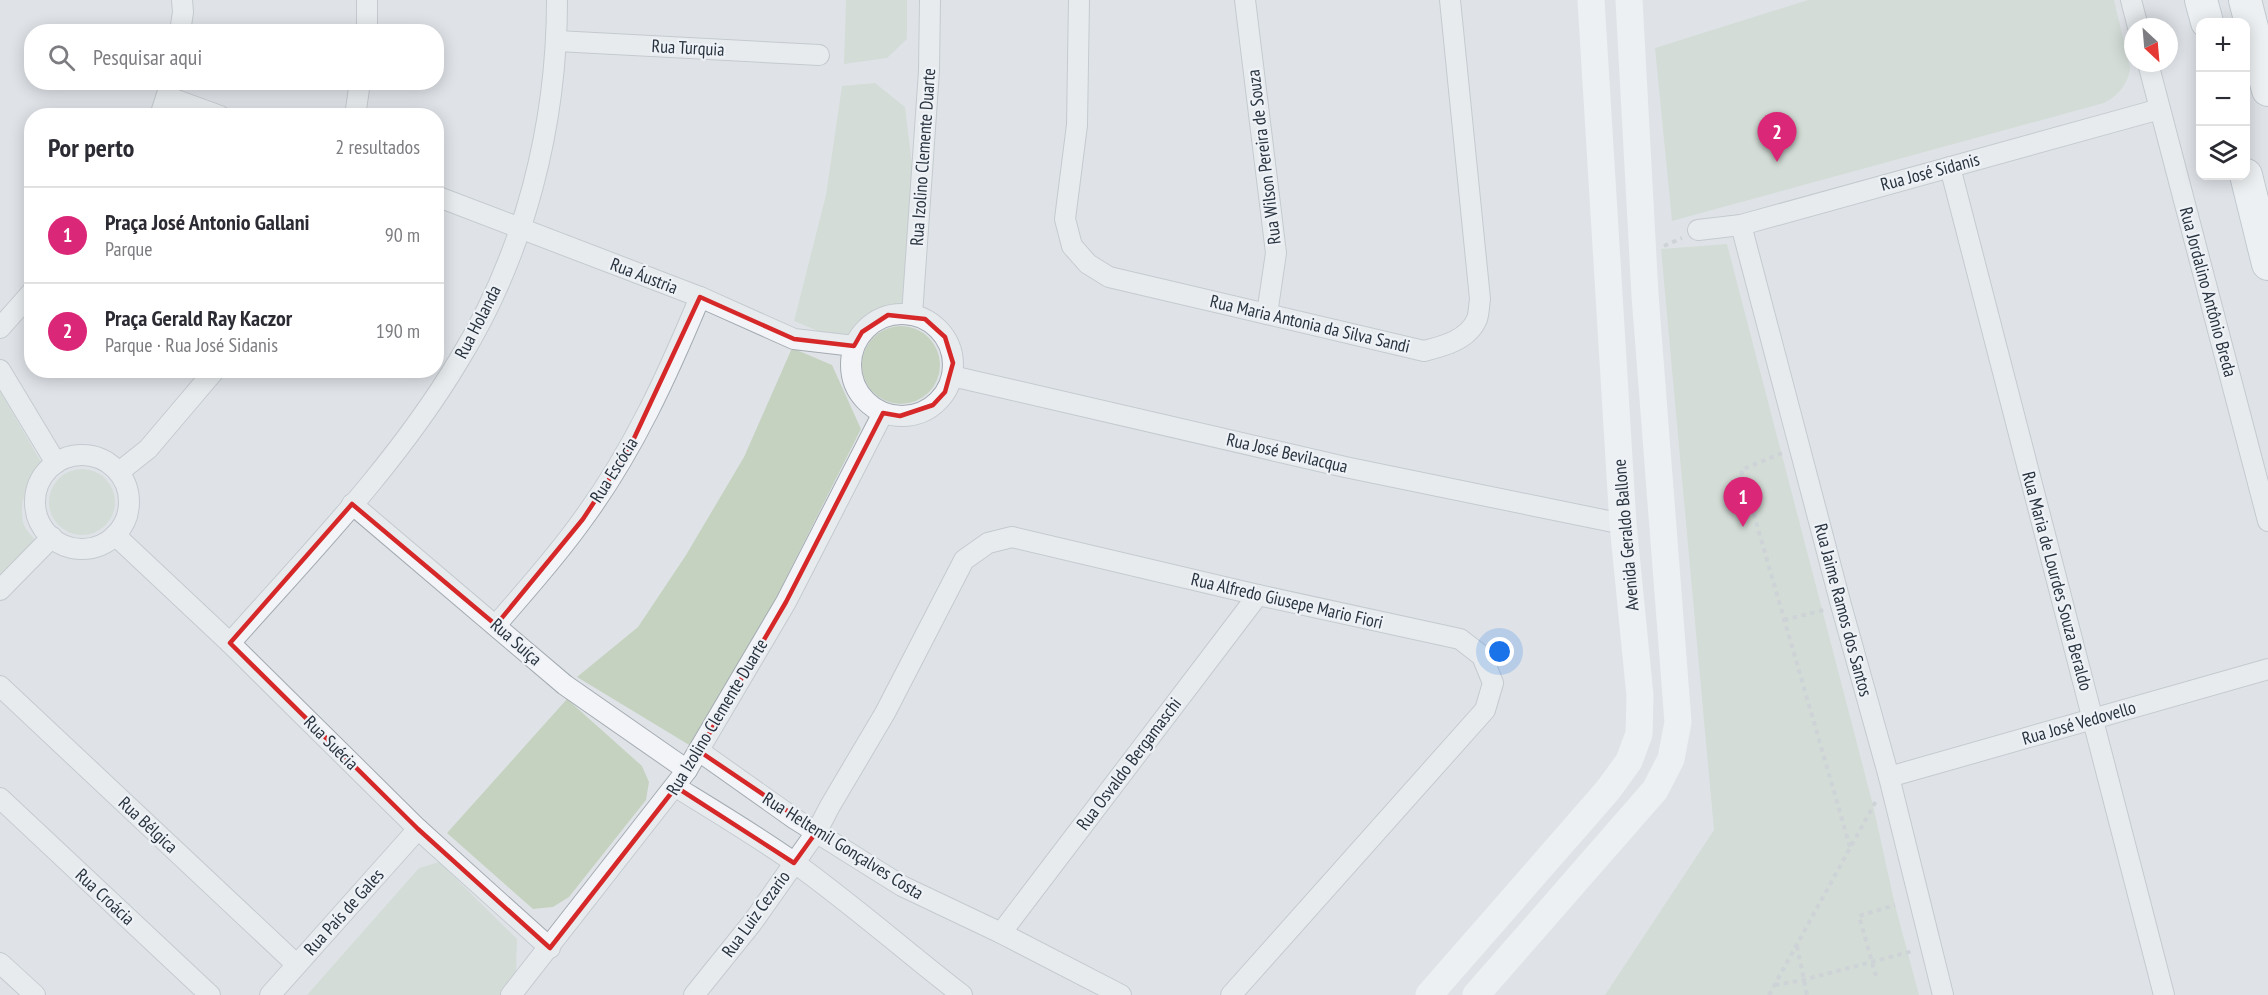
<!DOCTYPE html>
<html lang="pt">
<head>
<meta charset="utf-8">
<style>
	:root { --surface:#fff; --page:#f7f7f7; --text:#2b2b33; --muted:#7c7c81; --line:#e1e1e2; --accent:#db2777 }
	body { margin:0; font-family:"PT Sans Narrow",sans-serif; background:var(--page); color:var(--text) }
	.controls { position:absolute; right:18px; top:18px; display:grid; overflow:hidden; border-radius:12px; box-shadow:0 3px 15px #0003 }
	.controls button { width:54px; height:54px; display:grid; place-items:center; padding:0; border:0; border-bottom:2px solid var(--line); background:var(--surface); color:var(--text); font:30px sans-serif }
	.compass { position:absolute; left:2124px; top:18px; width:54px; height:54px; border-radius:50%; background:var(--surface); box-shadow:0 3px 15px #0003; rotate:154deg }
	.you { position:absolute; left:1500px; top:652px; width:21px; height:21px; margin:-15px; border:4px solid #fff; border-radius:50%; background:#1a73e8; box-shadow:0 0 0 9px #1a73e833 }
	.badge { display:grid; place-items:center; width:39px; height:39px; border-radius:50%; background:var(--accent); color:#fff; font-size:20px; font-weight:700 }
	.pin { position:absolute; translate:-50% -50px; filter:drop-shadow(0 2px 3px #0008) }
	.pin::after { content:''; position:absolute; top:32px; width:21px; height:18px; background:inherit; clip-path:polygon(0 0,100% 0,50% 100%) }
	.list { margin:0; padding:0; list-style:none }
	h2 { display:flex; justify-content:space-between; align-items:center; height:78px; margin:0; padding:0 24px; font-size:26px }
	h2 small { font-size:20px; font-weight:400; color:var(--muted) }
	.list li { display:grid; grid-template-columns:39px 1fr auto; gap:18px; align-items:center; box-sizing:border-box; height:96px; padding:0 24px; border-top:2px solid var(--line) }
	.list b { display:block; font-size:22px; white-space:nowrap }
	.list p { margin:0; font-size:20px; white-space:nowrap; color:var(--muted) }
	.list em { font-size:20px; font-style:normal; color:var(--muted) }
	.icon { flex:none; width:33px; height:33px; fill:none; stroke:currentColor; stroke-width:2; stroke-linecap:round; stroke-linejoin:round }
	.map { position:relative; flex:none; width:2268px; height:995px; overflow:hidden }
	.search { position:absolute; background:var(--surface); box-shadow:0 3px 15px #0003; left:24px; top:24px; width:420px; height:66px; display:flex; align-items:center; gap:15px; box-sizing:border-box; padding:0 21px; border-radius:24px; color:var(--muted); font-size:22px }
	.panel { position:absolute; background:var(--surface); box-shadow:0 3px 15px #0003; left:24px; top:108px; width:420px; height:270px; border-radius:24px }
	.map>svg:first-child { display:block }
	.green { fill:#c6d2c0 }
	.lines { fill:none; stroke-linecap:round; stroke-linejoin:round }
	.street-casing { stroke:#a4abb2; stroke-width:22 }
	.primary-casing { stroke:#9ea9b4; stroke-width:34 }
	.path { stroke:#b9bec3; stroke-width:4; stroke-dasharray:4.5 4.5; stroke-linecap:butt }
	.street { stroke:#f2f4f7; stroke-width:20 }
	.secondary { stroke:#fff; stroke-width:27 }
	.primary { stroke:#fff; stroke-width:32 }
	.marked { fill:none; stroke:#d62828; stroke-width:4.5; stroke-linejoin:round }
	.labels { text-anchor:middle; stroke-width:4.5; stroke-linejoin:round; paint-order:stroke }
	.street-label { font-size:18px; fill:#28333f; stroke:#eef2f6 }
</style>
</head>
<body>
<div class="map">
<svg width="2268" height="995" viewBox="0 0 2268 995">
	<rect width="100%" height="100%" fill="#dfe3e8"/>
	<g class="green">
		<path d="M 846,0 L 907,0 L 907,39 L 887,58 L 844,64 Z"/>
		<path d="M 1808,0 L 2114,0 L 2130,67 C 2129,83 2118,96 2104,103 L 1672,221 L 1655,48 Z"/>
		<path d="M 875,83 L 905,107 L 919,222 L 912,315 C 885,312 867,323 854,346 L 794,321 L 826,195 L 842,86 Z"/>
		<path d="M 1727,244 L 1873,805 L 1895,905 L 1919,995 L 1605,995 L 1714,830 L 1661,249 Z"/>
		<circle cx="901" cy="365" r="39"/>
		<path d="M 792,348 L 832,365 L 861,429 L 699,751 L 577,677 L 638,627 L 686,555 L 744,457 Z"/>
		<path d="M 0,391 L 41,462 C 29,480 17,503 24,525 C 26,530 32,536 35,540 L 0,575 Z"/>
		<circle cx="82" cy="502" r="33"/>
		<path d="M 567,699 L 642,766 L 649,782 L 646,800 L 569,897 L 553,907 L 533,909 L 447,833 Z"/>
		<path d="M 439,862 L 517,939 L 516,976 L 500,995 L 307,995 L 419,868 Z"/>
	</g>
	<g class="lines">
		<defs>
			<g id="street">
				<path d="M 1079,0 L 1077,125 L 1065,219 L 1072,246 L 1088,264 L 1109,277 L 1424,351 C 1444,346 1468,340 1477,319 C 1479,313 1479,305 1480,299 L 1450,0"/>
				<path d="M 1245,0 L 1276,253 L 1267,314"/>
				<path d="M 2131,0 L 2138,27"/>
				<path d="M 180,32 L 183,12 L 182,0"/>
				<path d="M 367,32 L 367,0"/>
				<path d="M 557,41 L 819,55"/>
				<path d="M 2148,63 L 2268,521"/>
				<path d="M 168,97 L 220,116"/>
				<path d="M 160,116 L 171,82"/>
				<path d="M 355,116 L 360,82"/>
				<path d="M 1950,167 L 2164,995"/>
				<path d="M 436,196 L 700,297 L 794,339 L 854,346"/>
				<path d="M 1741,225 L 1841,605 L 1889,777 L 1943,995"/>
				<path d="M 1698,230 L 1741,225 L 2160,109"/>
				<circle cx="902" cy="365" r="51"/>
				<path d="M 912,315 L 929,71 L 930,0"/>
				<path d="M 0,328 L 32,292"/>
				<path d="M 0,370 L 56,463"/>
				<path d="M 952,376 L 1345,467 L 1623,524"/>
				<circle cx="82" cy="502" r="47"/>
				<path d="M 119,472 L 148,449 L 215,370"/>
				<path d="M 352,504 L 565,685 L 687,770"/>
				<path d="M 115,535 L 230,643 L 418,829 L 550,948"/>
				<path d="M 0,590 L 52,537"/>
				<path d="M 496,625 C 526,590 557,556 583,519 C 633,451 668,374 700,297"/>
				<path d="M 230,643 C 310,553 397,464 459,360 C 525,253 557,125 557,0"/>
				<path d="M 0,686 L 296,964"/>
				<path d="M 699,751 L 795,819 L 902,886 L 1001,933 L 1121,995"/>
				<path d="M 1889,777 L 2268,669"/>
				<path d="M 676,787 C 715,811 755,835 792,861 C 851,903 905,951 962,995"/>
				<path d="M 0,798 L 210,995"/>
				<path d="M 1001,933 L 1258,595"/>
				<path d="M 0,963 L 35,995"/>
				<path d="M 270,995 L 418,829"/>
				<path d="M 511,995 L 687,770 L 786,602 L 883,413"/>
				<path d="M 694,995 L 752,923 L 817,831 L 830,806 L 885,713 L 964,560 L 988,543 L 1012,537 L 1258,595 L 1460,639 L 1482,656 L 1493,683 L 1485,710 L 1231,995"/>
			</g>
			<g id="primary">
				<path d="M 2201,0 L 2207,22"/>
				<path d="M 2245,0 L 2268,90"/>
				<path d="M 2246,175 L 2268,264"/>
			</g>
		</defs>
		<use href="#street" class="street-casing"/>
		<use href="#primary" class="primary-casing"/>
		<g class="path">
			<path d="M 1664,246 L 1682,238"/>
			<path d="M 1782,453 L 1741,470 L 1850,847"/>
			<path d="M 1784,620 L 1824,610"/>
			<path d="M 1797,946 L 1807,995"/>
			<path d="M 1876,976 L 1859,916 L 1895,905"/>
			<path d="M 1775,985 L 1803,980 L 1913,951"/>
			<path d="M 1769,995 L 1876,801"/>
		</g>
		<use href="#street" class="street"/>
		<g class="secondary">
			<path d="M 1429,995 L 1608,790 L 1629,761 L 1639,734 L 1640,696 L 1623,524 L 1591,0"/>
			<path d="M 1476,995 L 1655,790 L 1671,759 L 1678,722 L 1645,295 L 1629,0"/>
		</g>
		<use href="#primary" class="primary"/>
	</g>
	<path d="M0 0H2268V995H0ZM 700,297 L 794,339 L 854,346 L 862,332 L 888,315 L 925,319 L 945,337 L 953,363 L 945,392 L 933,405 L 900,416 L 883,413 L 786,602 L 699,751 L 817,831 L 794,863 L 676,787 L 550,948 L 418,829 L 230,643 L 352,504 L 496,625 L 583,519 L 629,449 Z" fill="#dfe3e8" fill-opacity=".55" fill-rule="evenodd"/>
	<path class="marked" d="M 700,297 L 794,339 L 854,346 L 862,332 L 888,315 L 925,319 L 945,337 L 953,363 L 945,392 L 933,405 L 900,416 L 883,413 L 786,602 L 699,751 L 817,831 L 794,863 L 676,787 L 550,948 L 418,829 L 230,643 L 352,504 L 496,625 L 583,519 L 629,449 Z"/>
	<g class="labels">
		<g class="street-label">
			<text transform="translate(688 48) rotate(3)" y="6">Rua Turquia</text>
			<text transform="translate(923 157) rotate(-86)" y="6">Rua Izolino Clemente Duarte</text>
			<text transform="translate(1264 157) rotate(-97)" y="6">Rua Wilson Pereira de Souza</text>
			<text transform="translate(1930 172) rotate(-15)" y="6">Rua José Sidanis</text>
			<text transform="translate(644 276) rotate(21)" y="6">Rua Áustria</text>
			<text transform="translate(2208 292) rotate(75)" y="6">Rua Jordalino Antônio Breda</text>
			<text transform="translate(478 322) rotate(-63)" y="6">Rua Holanda</text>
			<text transform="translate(1310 324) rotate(13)" y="6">Rua Maria Antonia da Silva Sandi</text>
			<text transform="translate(1287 453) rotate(13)" y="6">Rua José Bevilacqua</text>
			<text transform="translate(614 470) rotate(-58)" y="6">Rua Escócia</text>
			<text transform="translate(1626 535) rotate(-95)" y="6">Avenida Geraldo Ballone</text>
			<text transform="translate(2057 581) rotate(75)" y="6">Rua Maria de Lourdes Souza Beraldo</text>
			<text transform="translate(1287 601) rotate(13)" y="6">Rua Alfredo Giusepe Mario Fiori</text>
			<text transform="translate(1843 610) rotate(75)" y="6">Rua Jaime Ramos dos Santos</text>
			<text transform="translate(516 642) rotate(41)" y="6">Rua Suíça</text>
			<text transform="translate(717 717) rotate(-59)" y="6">Rua Izolino Clemente Duarte</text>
			<text transform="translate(2079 723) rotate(-16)" y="6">Rua José Vedovello</text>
			<text transform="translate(331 743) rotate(45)" y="6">Rua Suécia</text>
			<text transform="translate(1129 764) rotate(-53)" y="6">Rua Osvaldo Bergamaschi</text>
			<text transform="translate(148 825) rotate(43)" y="6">Rua Bélgica</text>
			<text transform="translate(843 846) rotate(32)" y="6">Rua Heltemil Gonçalves Costa</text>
			<text transform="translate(105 897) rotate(43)" y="6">Rua Croácia</text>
			<text transform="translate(344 912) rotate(-48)" y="6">Rua País de Gales</text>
			<text transform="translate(756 914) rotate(-54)" y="6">Rua Luiz Cezario</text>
		</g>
	</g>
</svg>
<div class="controls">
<button>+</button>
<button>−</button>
<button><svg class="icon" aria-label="layers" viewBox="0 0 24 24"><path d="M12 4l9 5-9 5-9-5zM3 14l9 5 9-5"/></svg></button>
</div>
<svg class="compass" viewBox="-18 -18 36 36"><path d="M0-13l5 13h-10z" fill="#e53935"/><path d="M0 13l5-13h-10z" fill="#7c7c81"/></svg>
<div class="you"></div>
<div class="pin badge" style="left:1743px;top:527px">1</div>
<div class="pin badge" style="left:1777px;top:162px">2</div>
<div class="search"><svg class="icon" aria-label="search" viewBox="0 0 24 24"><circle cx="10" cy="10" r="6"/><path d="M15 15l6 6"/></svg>Pesquisar aqui</div>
<section class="panel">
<h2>Por perto<small>2 resultados</small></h2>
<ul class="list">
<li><span class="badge">1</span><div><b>Praça José Antonio Gallani</b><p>Parque</p></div><em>90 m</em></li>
<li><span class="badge">2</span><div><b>Praça Gerald Ray Kaczor</b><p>Parque · Rua José Sidanis</p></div><em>190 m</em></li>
</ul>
</section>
</div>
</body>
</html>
